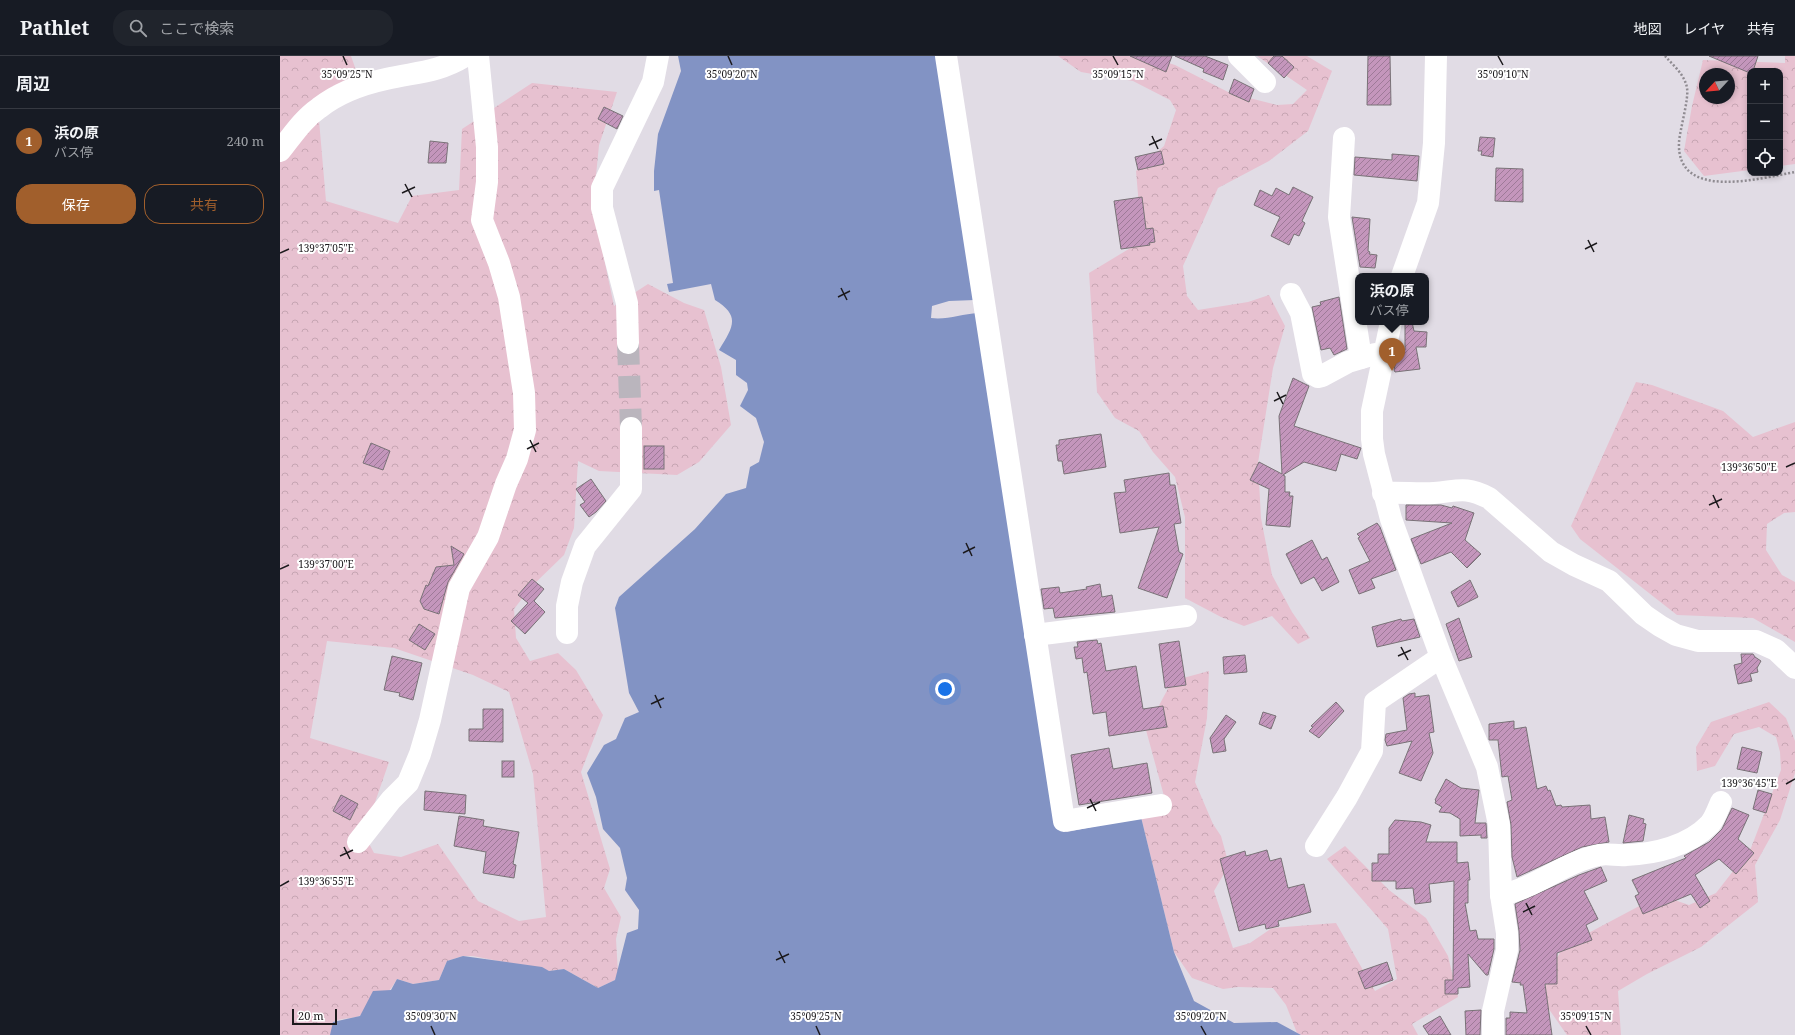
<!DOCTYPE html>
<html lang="ja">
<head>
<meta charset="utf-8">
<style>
	:root { --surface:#171b24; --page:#20242c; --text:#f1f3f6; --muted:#9ea1a6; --line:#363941; --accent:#a15f2c }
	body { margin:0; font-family:"Noto Serif","Noto Sans JP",serif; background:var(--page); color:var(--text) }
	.controls { position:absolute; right:12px; top:12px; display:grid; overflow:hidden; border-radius:8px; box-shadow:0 2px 6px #0003 }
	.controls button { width:36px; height:36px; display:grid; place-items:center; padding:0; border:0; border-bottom:1px solid var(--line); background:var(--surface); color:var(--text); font:20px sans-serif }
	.compass { position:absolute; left:1419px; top:12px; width:36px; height:36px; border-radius:50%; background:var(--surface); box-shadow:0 2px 6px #0003; rotate:244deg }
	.scale { position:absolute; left:12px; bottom:10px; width:45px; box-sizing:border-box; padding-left:4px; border:2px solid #1c1a1d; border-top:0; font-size:11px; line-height:14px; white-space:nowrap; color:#1c1a1d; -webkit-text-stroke:3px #fff; paint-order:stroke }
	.you { position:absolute; left:665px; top:633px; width:14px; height:14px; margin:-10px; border:3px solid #fff; border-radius:50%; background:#1a73e8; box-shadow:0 0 0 6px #1a73e833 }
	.badge { display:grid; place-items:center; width:26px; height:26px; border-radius:50%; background:var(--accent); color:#fff; font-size:13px; font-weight:700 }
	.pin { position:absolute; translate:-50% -33px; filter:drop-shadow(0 1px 2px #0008) }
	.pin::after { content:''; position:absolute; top:21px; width:14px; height:12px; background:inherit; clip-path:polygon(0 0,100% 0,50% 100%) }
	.popup { position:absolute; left:1075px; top:217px; width:74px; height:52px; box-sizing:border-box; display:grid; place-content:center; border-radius:8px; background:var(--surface); filter:drop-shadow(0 1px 3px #0005); font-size:13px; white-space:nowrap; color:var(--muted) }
	.popup b { font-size:15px; color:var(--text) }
	.popup::after { content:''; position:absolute; left:50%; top:100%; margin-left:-8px; border:8px solid transparent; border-top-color:var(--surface) }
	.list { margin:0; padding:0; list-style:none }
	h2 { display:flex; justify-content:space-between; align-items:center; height:52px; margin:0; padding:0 16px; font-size:17px }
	h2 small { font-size:13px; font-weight:400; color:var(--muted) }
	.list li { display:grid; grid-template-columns:26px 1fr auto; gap:12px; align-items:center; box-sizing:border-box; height:64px; padding:0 16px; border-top:1px solid var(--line) }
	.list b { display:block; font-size:15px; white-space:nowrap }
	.list p { margin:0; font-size:13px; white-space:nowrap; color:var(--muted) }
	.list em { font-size:13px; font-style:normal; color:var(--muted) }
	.actions { display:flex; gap:8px; padding:12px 16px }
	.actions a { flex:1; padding:9px 0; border:1px solid var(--accent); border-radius:16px; text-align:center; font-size:14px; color:var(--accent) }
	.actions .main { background:var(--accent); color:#fff }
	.icon { flex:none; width:22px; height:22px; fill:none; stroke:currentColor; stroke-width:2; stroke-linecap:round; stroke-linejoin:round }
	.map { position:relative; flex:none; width:1515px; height:979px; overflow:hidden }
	header { display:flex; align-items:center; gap:24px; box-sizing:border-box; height:56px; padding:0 20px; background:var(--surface); border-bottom:1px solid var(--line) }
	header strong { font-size:19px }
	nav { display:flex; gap:22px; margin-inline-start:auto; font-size:14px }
	.search { width:280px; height:36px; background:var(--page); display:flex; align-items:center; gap:10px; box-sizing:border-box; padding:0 14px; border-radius:16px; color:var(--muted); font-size:15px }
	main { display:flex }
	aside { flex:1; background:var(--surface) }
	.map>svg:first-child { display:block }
	.forest { fill:url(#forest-crowns); fill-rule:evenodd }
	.water { fill:#8293c4 }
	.building { fill:url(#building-hatch); stroke:#797277 }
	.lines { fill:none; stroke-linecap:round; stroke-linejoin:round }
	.minor-tunnel { stroke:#bab5bd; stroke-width:22; stroke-dasharray:22 11; stroke-linecap:butt }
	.path { stroke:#8f8b91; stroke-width:2.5; stroke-dasharray:2 2; stroke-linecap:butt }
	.minor { stroke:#fff; stroke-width:22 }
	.ticks { fill:none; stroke:#1c1a1d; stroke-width:1.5 }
	.ticks-label { font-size:10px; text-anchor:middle; fill:#1c1a1d; stroke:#fff; stroke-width:4; stroke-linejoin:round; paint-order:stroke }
</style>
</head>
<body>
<header>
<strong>Pathlet</strong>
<div class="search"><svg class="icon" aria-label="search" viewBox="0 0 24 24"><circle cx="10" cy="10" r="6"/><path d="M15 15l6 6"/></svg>ここで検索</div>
<nav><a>地図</a><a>レイヤ</a><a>共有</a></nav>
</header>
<main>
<aside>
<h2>周辺<small></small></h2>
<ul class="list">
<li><span class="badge">1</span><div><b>浜の原</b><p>バス停</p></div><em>240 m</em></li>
</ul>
<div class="actions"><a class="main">保存</a><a>共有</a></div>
</aside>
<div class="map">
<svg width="1515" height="979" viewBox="0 0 1515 979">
	<defs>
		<pattern id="forest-crowns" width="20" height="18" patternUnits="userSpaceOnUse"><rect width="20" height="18" fill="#e7c1d0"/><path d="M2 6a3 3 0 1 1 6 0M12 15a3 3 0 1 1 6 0" fill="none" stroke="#c6a5b2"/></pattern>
		<pattern id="building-hatch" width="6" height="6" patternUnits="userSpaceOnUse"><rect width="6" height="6" fill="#c496bc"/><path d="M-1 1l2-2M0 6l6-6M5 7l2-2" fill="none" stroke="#9e7a98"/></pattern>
	</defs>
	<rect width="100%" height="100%" fill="#e1dce5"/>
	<g class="forest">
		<path d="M 0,0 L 71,0 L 77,17 L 37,41 L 46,145 L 118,167 L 132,140 L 179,134 L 182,73 L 252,27 L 337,36 L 319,89 L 313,150 L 334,250 L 368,228 L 404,247 L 424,254 L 441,311 L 451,369 L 419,406 L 397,419 L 319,415 L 298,405 L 294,472 L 284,499 L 251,531 L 234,553 L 236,582 L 250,605 L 278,597 L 296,614 L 323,659 L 301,716 L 330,813 L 324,832 L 341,861 L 336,883 L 338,917 L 335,924 L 318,932 L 284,913 L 269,915 L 193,900 L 183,900 L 167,905 L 159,924 L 133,928 L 117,923 C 110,936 94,952 81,959 C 72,964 62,961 53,966 L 51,979 L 0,979 ZM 47,585 L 114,592 L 193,619 L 229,636 L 253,718 L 266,861 L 239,865 L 198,845 L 158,788 L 121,801 L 94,797 L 84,778 L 109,706 L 30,682 Z"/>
		<path d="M 778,0 L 867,0 L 895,9 L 950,37 L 997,49 L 1013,48 L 1027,34 L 977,0 L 1027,0 L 1052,15 L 1028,75 L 989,105 L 938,132 L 903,210 L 907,240 L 918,254 L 968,246 L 989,239 L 1005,270 L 993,312 L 978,407 L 981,462 L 992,519 L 1012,556 L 1030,582 L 1018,588 L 992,560 L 964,570 L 941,561 L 905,542 L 905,461 L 895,421 L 873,396 L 859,375 L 835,362 L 817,336 L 809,217 L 862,185 L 856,115 L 884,90 L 896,54 L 890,44 L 853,25 L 801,16 Z"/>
		<path d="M 1505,0 L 1515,0 L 1515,108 L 1500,110 L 1500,15 L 1470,15 L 1470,114 L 1424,120 L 1404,95 L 1412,50 L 1423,4 L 1505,7 ZM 1425,18 L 1449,18 L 1449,42 L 1425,42 Z"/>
		<path d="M 1356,326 L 1372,329 L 1443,355 L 1473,381 L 1515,366 L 1515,456 L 1504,457 L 1487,468 L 1486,494 L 1502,519 L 1515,526 L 1515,586 L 1473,562 L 1397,559 L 1300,483 L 1291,470 Z"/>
		<path d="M 929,615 L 927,662 L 915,726 L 933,768 L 941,780 L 949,809 L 934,835 L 953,892 L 970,887 L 992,872 L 1056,867 L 1095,935 L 1117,923 L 1108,873 L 1047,803 L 1065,790 L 1109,834 L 1146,862 L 1168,900 L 1178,941 L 1132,968 L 1138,979 L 1021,979 L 1017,977 L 1006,949 L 993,932 L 958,931 L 943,933 L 912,922 L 894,896 L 861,761 L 884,740 L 866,674 L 892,625 Z"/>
		<path d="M 1489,646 L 1506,662 L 1515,685 L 1515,717 L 1500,764 L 1475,809 L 1478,846 L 1421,891 L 1367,918 L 1338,935 L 1341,979 L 1287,979 L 1266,949 L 1266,920 L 1284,890 L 1380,839 L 1409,849 L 1436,837 L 1471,792 L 1501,714 L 1500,696 L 1496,681 L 1479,671 L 1454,678 L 1435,710 L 1417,715 L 1416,691 L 1431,666 Z"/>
	</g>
	<path class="water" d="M 398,0 L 658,0 L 695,244 L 669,245 L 652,250 L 651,262 C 667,264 682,258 698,257 L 782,774 L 787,776 L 861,761 L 894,896 L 914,945 L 954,967 L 997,966 L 1021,979 L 50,979 L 53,966 L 80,960 L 93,935 L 111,934 L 117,923 L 133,928 L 159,924 L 167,905 L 183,900 L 262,911 L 269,915 L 284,913 L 318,932 L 335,924 L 347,877 L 358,873 L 359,854 L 345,834 L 347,822 L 340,792 L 323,773 L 316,741 L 307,717 L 324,689 L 336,683 L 345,662 L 359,656 L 349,637 L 335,552 L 339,541 L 415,473 L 446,438 L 466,432 L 470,411 L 479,406 L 484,386 L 476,362 L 460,350 L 468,334 L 467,327 L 456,319 L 456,304 L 439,294 C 453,271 461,260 435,244 L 431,228 L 389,236 L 387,228 L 393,227 L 379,134 L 374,135 L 374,115 L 378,78 L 401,15 Z"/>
	<g class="building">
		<path d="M 850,0 L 892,0 L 886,16 Z"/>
		<path d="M 895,0 L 925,0 L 948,9 L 943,24 L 923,16 L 924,13 Z"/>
		<path d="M 994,0 L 1002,0 L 1014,11 L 1004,22 L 988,7 Z"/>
		<path d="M 1088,0 L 1110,0 L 1111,49 L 1087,49 Z"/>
		<path d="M 1429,0 L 1478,0 L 1473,15 L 1470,15 L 1470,17 Z"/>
		<path d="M 954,23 L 974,33 L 969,46 L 949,37 Z"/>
		<path d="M 324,51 L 343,60 L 337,73 L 318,63 Z"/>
		<path d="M 1200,81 L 1215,82 L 1213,101 L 1201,99 L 1202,95 L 1198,95 Z"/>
		<path d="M 150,85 L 168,87 L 166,107 L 148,107 Z"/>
		<path d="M 881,95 L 884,108 L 858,114 L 855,101 Z"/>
		<path d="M 1112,98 L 1139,100 L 1137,125 L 1074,119 L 1075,101 L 1112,104 Z"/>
		<path d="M 1216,112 L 1243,113 L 1243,146 L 1215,145 Z"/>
		<path d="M 1013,131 L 1033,141 L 1022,165 L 1025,167 L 1019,180 L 1014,178 L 1009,189 L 991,180 L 1000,161 L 974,149 L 980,134 L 992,140 L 996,132 L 1009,139 Z"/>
		<path d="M 862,141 L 866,173 L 873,172 L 875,186 L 869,187 L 870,189 L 841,193 L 834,145 Z"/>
		<path d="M 1072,161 L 1090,163 L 1088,195 L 1090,196 L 1089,198 L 1097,199 L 1095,212 L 1080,211 Z"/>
		<path d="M 1059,241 L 1067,293 L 1054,299 L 1050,292 L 1041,294 L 1032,251 L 1041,249 L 1040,246 Z"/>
		<path d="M 1125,266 L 1132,266 L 1134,275 L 1147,276 L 1146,291 L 1136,291 L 1140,313 L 1115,316 L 1114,314 L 1118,295 L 1125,294 Z"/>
		<path d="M 1013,322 L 1029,330 L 1014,370 L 1081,392 L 1077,403 L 1061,398 L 1056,415 L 1024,406 L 1003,419 L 1005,420 L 1005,436 L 1010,436 L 1009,440 L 1013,440 L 1010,471 L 986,469 L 989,433 L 970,424 L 979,406 L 1002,418 L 999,360 Z"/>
		<path d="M 821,378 L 826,411 L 784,418 L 782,405 L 778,405 L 776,389 L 779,389 L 779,384 Z"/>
		<path d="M 91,387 L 110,395 L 103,414 L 83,407 Z"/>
		<rect x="364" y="390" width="20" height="23"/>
		<path d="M 889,417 L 890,429 L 895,429 L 901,467 L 894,468 L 899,496 L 903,498 L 887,542 L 858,532 L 879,471 L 840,477 L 834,437 L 846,436 L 844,424 Z"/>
		<path d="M 311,423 L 326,445 L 316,456 L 309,461 L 300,449 L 305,446 L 296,433 Z"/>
		<path d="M 1126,449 L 1161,449 L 1172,452 L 1173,450 L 1194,457 L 1185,484 L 1201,498 L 1187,512 L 1171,496 L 1141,508 L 1131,483 L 1172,467 L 1126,464 Z"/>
		<path d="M 1097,467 L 1100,471 L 1116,514 L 1091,523 L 1095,532 L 1079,538 L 1069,514 L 1090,505 L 1078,482 L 1080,481 L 1077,478 Z"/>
		<path d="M 1032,484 L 1042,504 L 1047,501 L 1059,526 L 1042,535 L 1034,521 L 1021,528 L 1006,498 Z"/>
		<path d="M 171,490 L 184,498 L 168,526 L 159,558 L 144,553 L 140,545 L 146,529 L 148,530 L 156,511 L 174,509 Z"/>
		<path d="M 252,523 L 264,533 L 254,545 L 265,556 L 245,578 L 231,565 L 248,547 L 238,539 Z"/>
		<path d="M 1190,524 L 1198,541 L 1178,551 L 1171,536 Z"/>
		<path d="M 820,528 L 822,541 L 832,539 L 835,556 L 775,562 L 773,552 L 764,553 L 761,533 L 779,531 L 780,537 L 807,533 L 806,531 Z"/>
		<path d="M 1179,562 L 1192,601 L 1179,605 L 1166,568 Z"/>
		<path d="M 1121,563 L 1122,565 L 1134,563 L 1140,581 L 1097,591 L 1092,571 Z"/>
		<path d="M 139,568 L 155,578 L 145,594 L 129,584 Z"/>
		<path d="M 817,584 L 818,588 L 821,587 L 826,615 L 856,610 L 863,653 L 883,650 L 887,671 L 829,680 L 826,656 L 813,658 L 807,616 L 804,617 L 802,602 L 796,603 L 794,591 L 798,591 L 797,586 Z"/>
		<path d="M 899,585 L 906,629 L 885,632 L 879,588 Z"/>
		<path d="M 1461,598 L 1473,598 L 1475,601 L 1481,605 L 1477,612 L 1478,616 L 1470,618 L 1472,625 L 1458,628 L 1454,609 L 1462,607 Z"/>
		<path d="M 965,599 L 967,616 L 944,618 L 943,601 Z"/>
		<path d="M 112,600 L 142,607 L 133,644 L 119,640 L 120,637 L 104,634 Z"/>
		<path d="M 1135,637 L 1135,641 L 1149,639 L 1154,676 L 1149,677 L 1153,697 L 1141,725 L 1119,717 L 1132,685 L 1107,690 L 1105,684 L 1106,678 L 1127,674 L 1123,642 L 1129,638 Z"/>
		<path d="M 1056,646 L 1064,655 L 1039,682 L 1029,675 L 1033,671 L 1031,670 Z"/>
		<path d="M 203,653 L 223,653 L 223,686 L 189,685 L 189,673 L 203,673 Z"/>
		<path d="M 983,656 L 996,660 L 991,673 L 979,668 Z"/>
		<path d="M 946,659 L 956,666 L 944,683 L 946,695 L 933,697 L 930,682 Z"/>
		<path d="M 1234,665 L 1234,673 L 1246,671 L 1257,733 L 1266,730 L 1268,735 L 1270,734 L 1276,750 L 1281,749 L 1282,751 L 1310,749 L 1311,763 L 1325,761 L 1329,786 L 1302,791 L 1237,821 L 1232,801 L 1231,769 L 1227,746 L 1232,744 L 1228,720 L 1222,721 L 1218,684 L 1209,684 L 1209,668 Z"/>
		<path d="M 1462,691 L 1482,696 L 1477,717 L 1457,713 Z"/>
		<path d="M 829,692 L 833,713 L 867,707 L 872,737 L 799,749 L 791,699 Z"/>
		<rect x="222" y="705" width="12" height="16"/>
		<path d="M 1166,723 L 1181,732 L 1199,734 L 1195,767 L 1206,767 L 1207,782 L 1201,782 L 1201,779 L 1180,780 L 1180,763 L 1170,757 L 1159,756 L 1162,751 L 1155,747 L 1156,745 L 1155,744 Z"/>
		<path d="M 1478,734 L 1492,738 L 1486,757 L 1473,753 Z"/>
		<path d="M 145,735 L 186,739 L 185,758 L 144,754 Z"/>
		<path d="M 61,739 L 78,748 L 70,764 L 53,755 Z"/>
		<path d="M 1452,752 L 1469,759 L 1458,783 L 1474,797 L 1456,818 L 1439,803 L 1415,819 L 1430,845 L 1420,852 L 1411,838 L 1363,858 L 1355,840 L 1359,838 L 1352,824 L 1406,802 L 1404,800 L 1429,786 L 1442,773 Z"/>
		<path d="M 1349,759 L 1364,763 L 1363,767 L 1366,768 L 1363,785 L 1343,787 Z"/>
		<path d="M 179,760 L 204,764 L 203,770 L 239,776 L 233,808 L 236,809 L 234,822 L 203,817 L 206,796 L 174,790 Z"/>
		<path d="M 1115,764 L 1141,766 L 1151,769 L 1146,786 L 1177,786 L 1177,807 L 1188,806 L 1190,824 L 1188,824 L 1188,847 L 1185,847 L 1190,875 L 1196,874 L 1198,883 L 1214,883 L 1214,893 L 1208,919 L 1206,919 L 1188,898 L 1190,931 L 1178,932 L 1178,938 L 1165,938 L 1165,924 L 1173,924 L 1174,825 L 1149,828 L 1151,846 L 1135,848 L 1133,832 L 1116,833 L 1116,825 L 1092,825 L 1092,807 L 1098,807 L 1098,798 L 1109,798 L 1109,772 Z"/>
		<path d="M 987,794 L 990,805 L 1001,802 L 1008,832 L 1024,828 L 1031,856 L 998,865 L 999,870 L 986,873 L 985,868 L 959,875 L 940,803 L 965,795 L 966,800 Z"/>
		<path d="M 1321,811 L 1327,825 L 1304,835 L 1318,863 L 1306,869 L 1312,884 L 1277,897 L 1277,928 L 1265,928 L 1272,979 L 1226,979 L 1226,962 L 1230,962 L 1230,956 L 1247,957 L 1243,929 L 1240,929 L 1241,927 L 1232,926 L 1240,894 L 1239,875 L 1235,848 L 1299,819 Z"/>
		<path d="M 1107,906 L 1113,924 L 1085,933 L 1078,916 Z"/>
		<path d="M 1201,954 L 1200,979 L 1186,979 L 1185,955 Z"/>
		<path d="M 1160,960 L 1171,979 L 1149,979 L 1143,970 Z"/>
	</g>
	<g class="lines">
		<path class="minor-tunnel" d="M 348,287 L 351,372"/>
		<path class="path" d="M 1385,0 C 1393,9 1405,19 1407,32 C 1409,43 1400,73 1399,86 C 1396,146 1481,122 1515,116"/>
		<g class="minor">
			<path d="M 666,0 L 784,765 L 881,749"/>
			<path d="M 959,0 L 985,26"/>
			<path d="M 1064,82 L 1059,161 L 1081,302"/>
			<path d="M 0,95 C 12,80 23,63 39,52 C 58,37 83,28 106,23 C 136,16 157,17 185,0"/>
			<path d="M 1122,220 L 1148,147 L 1154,87 L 1156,0"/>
			<path d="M 1011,238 L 1021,257 L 1033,318 L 1038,321 L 1042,320 L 1068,306 L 1095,298"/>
			<path d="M 1111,266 L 1092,355 L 1092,383 L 1094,398 L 1111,463 L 1137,535 L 1161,601 L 1207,711 L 1219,769 L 1221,839 L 1227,877 L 1227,894 L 1213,955 L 1213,979"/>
			<path d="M 348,287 L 347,247 L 322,152 L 322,132 L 373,26 L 378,0"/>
			<path d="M 1103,437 C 1120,436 1138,438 1154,437 C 1179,435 1185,430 1209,442 L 1271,496 L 1294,509 L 1329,525 L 1364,559 L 1380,570 L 1396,579 L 1418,585 L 1476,585 L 1496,594 L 1515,612"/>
			<path d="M 287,577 L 287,550 L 292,526 L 305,490 L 351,433 L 351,372"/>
			<path d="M 755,579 L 906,560"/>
			<path d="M 78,786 L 111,744 L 128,727 L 140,698 L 150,664 L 179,532 L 208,481 L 226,428 L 237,403 L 245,374 L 244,337 L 229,241 L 219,207 L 202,164 L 207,126 L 207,91 L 198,0"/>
			<path d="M 1036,790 L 1067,741 L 1092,695 L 1095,646 L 1161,601"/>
			<path d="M 1221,839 C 1256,832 1284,806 1319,799 C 1327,797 1338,800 1346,799 C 1375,798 1409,790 1430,768 C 1435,762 1438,753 1441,746"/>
		</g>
	</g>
	<path class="ticks" d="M 63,0 L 67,9M 448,0 L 452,9M 833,0 L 838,9M 1218,0 L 1223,9M 872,80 L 878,93M 869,89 L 882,83M 125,128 L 132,141M 122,137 L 135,131M 1308,184 L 1314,196M 1305,193 L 1317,187M 0,197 L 9,193M 561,232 L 567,244M 558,241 L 570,235M 997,336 L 1003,348M 994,345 L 1006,339M 250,384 L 256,396M 247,393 L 259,387M 1506,411 L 1515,407M 1433,439 L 1439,452M 1429,449 L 1442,443M 686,487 L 692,500M 683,497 L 695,491M 0,513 L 9,509M 1121,591 L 1128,604M 1118,600 L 1131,594M 375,639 L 381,652M 371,648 L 384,642M 1506,728 L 1515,723M 810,743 L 816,755M 807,752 L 820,746M 64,791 L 70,803M 60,800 L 73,794M 0,830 L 9,825M 1246,847 L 1252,859M 1243,856 L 1255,850M 499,895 L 505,907M 496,904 L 509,898M 151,970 L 155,979M 536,970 L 540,979M 921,970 L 926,979M 1306,970 L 1311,979"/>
	<g class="ticks-label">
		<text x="67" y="22">35°09'25"N</text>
		<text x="452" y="22">35°09'20"N</text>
		<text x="838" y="22">35°09'15"N</text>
		<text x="1223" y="22">35°09'10"N</text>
		<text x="46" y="196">139°37'05"E</text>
		<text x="1469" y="415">139°36'50"E</text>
		<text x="46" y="512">139°37'00"E</text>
		<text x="1469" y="731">139°36'45"E</text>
		<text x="46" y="829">139°36'55"E</text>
		<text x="151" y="964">35°09'30"N</text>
		<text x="536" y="964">35°09'25"N</text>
		<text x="921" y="964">35°09'20"N</text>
		<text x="1306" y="964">35°09'15"N</text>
	</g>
</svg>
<div class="controls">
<button>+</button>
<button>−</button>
<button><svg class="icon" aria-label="locate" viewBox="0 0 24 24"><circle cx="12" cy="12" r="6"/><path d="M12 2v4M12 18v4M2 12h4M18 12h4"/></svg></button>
</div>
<svg class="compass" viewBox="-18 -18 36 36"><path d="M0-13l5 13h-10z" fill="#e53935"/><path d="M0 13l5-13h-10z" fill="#9ea1a6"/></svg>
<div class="scale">20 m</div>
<div class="you"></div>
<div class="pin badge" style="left:1112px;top:315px">1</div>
<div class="popup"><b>浜の原</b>バス停</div>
</div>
</main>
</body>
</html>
